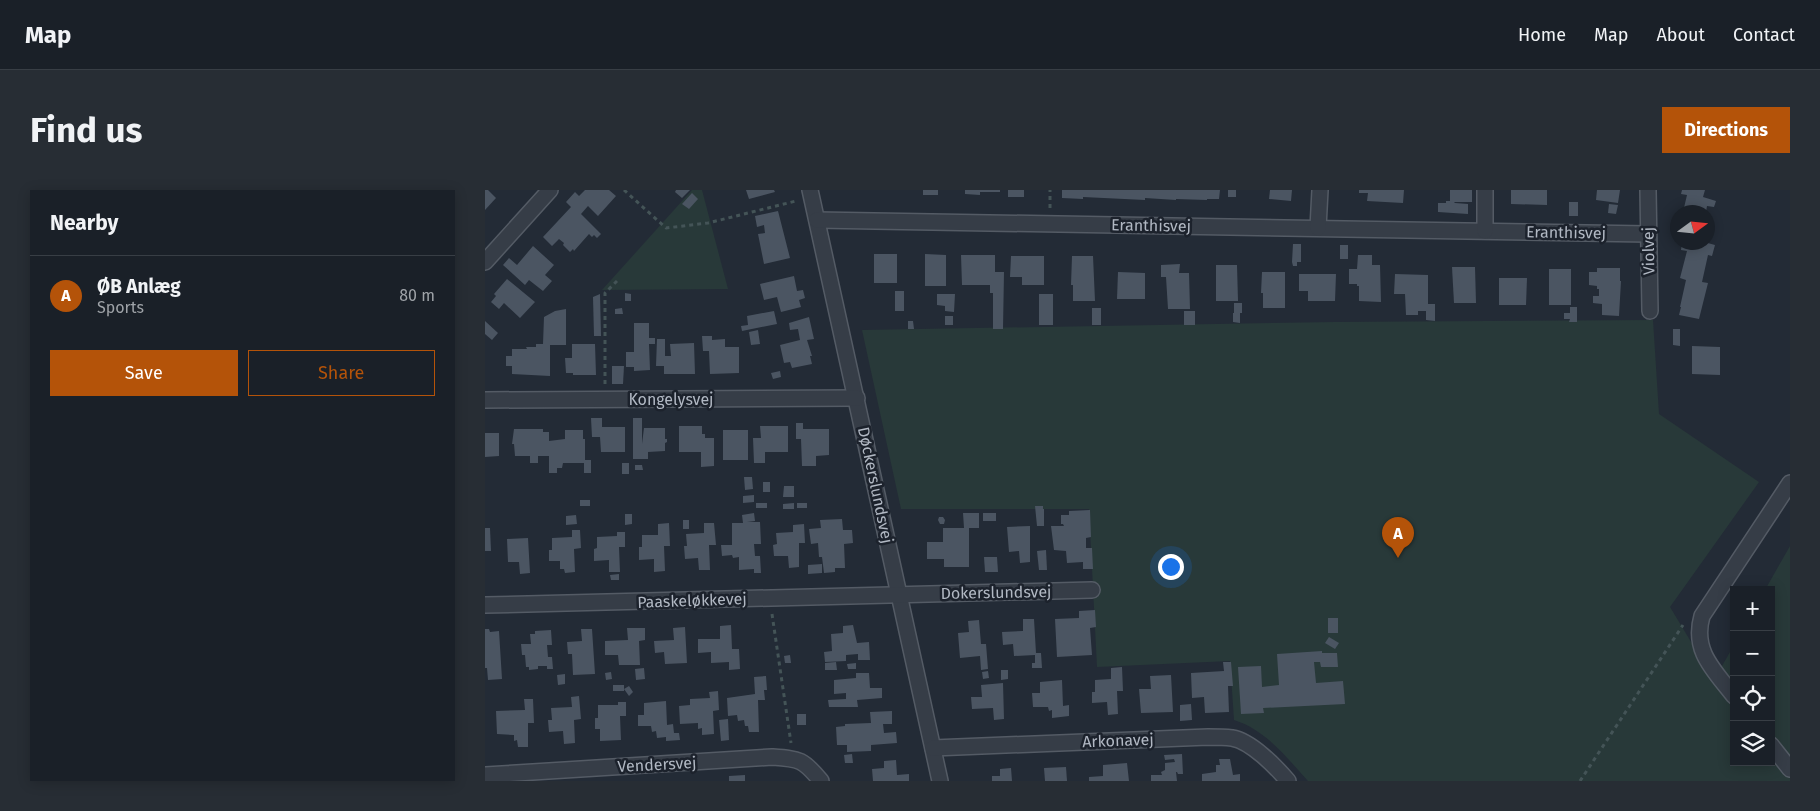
<!DOCTYPE html>
<html lang="en">
<head>
<meta charset="utf-8">
<style>
	:root { --surface:#1a2028; --page:#272d34; --text:#f1f3f6; --muted:#9fa3a8; --line:#383e45; --accent:#b45309 }
	body { margin:0; font-family:"Fira Sans",sans-serif; background:var(--page); color:var(--text) }
	.controls { position:absolute; right:15px; bottom:15px; display:grid; overflow:hidden; border-radius:0px; box-shadow:0 2px 12px #0003 }
	.controls button { width:45px; height:45px; display:grid; place-items:center; padding:0; border:0; border-bottom:1px solid var(--line); background:var(--surface); color:var(--text); font:25px sans-serif }
	.compass { position:absolute; left:1185px; top:15px; width:45px; height:45px; border-radius:50%; background:var(--surface); box-shadow:0 2px 12px #0003; rotate:75deg }
	.you { position:absolute; left:685px; top:376px; width:18px; height:18px; margin:-12px; border:4px solid #fff; border-radius:50%; background:#1a73e8; box-shadow:0 0 0 8px #1a73e833 }
	.badge { display:grid; place-items:center; width:32px; height:32px; border-radius:50%; background:var(--accent); color:#fff; font-size:16px; font-weight:700 }
	.pin { position:absolute; translate:-50% -41px; filter:drop-shadow(0 1px 2px #0008) }
	.pin::after { content:''; position:absolute; top:26px; width:18px; height:15px; background:inherit; clip-path:polygon(0 0,100% 0,50% 100%) }
	.list { margin:0; padding:0; list-style:none }
	h2 { display:flex; justify-content:space-between; align-items:center; height:65px; margin:0; padding:0 20px; font-size:21px }
	h2 small { font-size:16px; font-weight:400; color:var(--muted) }
	.list li { display:grid; grid-template-columns:32px 1fr auto; gap:15px; align-items:center; box-sizing:border-box; height:80px; padding:0 20px; border-top:1px solid var(--line) }
	.list b { display:block; font-size:19px; white-space:nowrap }
	.list p { margin:0; font-size:16px; white-space:nowrap; color:var(--muted) }
	.list em { font-size:16px; font-style:normal; color:var(--muted) }
	.actions { display:flex; gap:10px; padding:15px 20px }
	.actions a { flex:1; padding:11px 0; border:1px solid var(--accent); border-radius:0px; text-align:center; font-size:18px; color:var(--accent) }
	.actions .main { background:var(--accent); color:#fff }
	.icon { flex:none; width:28px; height:28px; fill:none; stroke:currentColor; stroke-width:2; stroke-linecap:round; stroke-linejoin:round }
	.map { position:relative; flex:none; width:1305px; height:591px; overflow:hidden; border-radius:0px }
	header { display:flex; align-items:center; gap:30px; box-sizing:border-box; height:70px; padding:0 25px; background:var(--surface); border-bottom:1px solid var(--line) }
	header strong { font-size:24px }
	nav { display:flex; gap:28px; margin-inline-start:auto; font-size:18px }
	.intro { display:flex; align-items:center; justify-content:space-between; box-sizing:border-box; height:120px; padding:0 30px }
	h1 { margin:0; font-size:35px }
	.button { padding:12px 22px; border-radius:0px; background:var(--accent); color:#fff; font-size:18px; font-weight:700 }
	main { display:flex; gap:30px; padding:0 30px }
	aside { flex:1; background:var(--surface); border-radius:0px; box-shadow:0 2px 12px #0003 }
	.map>svg:first-child { display:block }
	.green { fill:#283939 }
	.building { fill:#4b5562 }
	.lines { fill:none; stroke-linecap:round; stroke-linejoin:round }
	.minor-casing { stroke:#545b65; stroke-width:18 }
	.path { stroke:#445457; stroke-width:3; stroke-dasharray:4 4; stroke-linecap:butt }
	.minor { stroke:#363d47; stroke-width:15 }
	.labels { text-anchor:middle; stroke-width:5; stroke-linejoin:round; paint-order:stroke }
	.street-label { font-size:16px; fill:#b1b8c3; stroke:#1c222c }
</style>
</head>
<body>
<header>
<strong>Map</strong>
<nav><a>Home</a><a>Map</a><a>About</a><a>Contact</a></nav>
</header>
<div class="intro"><h1>Find us</h1><a class="button">Directions</a></div>
<main>
<aside>
<h2>Nearby<small></small></h2>
<ul class="list">
<li><span class="badge">A</span><div><b>ØB Anlæg</b><p>Sports</p></div><em>80 m</em></li>
</ul>
<div class="actions"><a class="main">Save</a><a>Share</a></div>
</aside>
<div class="map">
<svg width="1305" height="591" viewBox="0 0 1305 591">
	<rect width="100%" height="100%" fill="#232b36"/>
	<g class="green">
		<path d="M 207,0 L 217,0 L 243,99 L 117,100 Z"/>
		<path d="M 1168,130 L 1174,224 L 1274,292 L 1185,417 L 1229,490 L 1249,455 L 1249,572 L 1286,572 L 1286,400 L 1280,400 L 1305,356 L 1305,591 L 823,591 C 801,567 781,540 749,530 L 745,471 L 612,477 L 604,319 L 416,319 L 377,140 L 850,132 Z"/>
	</g>
	<g class="building">
		<path d="M 0,0 L 3,0 L 11,8 L 0,20 Z"/>
		<path d="M 100,0 L 124,0 L 131,6 L 113,26 L 103,16 L 96,24 L 116,44 L 112,48 L 109,45 L 107,47 L 104,44 L 89,61 L 88,59 L 85,62 L 78,55 L 79,53 L 74,49 L 67,56 L 58,47 L 86,17 L 81,12 L 90,2 L 94,6 Z"/>
		<path d="M 191,0 L 205,0 L 197,8 L 190,2 Z"/>
		<path d="M 261,0 L 289,0 L 290,2 L 264,9 Z"/>
		<rect x="438" y="0" width="15" height="5"/>
		<path d="M 480,0 L 515,0 L 515,2 L 495,2 L 495,5 L 480,4 Z"/>
		<rect x="523" y="0" width="16" height="7"/>
		<path d="M 577,0 L 735,0 L 734,9 L 722,9 L 722,10 L 691,9 L 691,10 L 660,8 L 660,10 L 598,7 L 598,9 L 577,8 Z"/>
		<rect x="743" y="0" width="8" height="7"/>
		<path d="M 785,0 L 807,0 L 806,11 L 784,9 Z"/>
		<path d="M 874,0 L 919,0 L 918,13 L 882,11 L 883,3 L 874,3 Z"/>
		<path d="M 965,0 L 987,0 L 987,12 L 969,12 L 970,13 L 983,14 L 983,24 L 953,22 L 953,13 L 961,13 L 961,11 L 965,11 Z"/>
		<path d="M 1026,0 L 1062,0 L 1062,15 L 1026,14 Z"/>
		<path d="M 1112,0 L 1135,0 L 1133,13 L 1111,10 Z"/>
		<path d="M 1197,0 L 1220,0 L 1218,7 L 1231,11 L 1229,17 L 1222,16 L 1221,22 L 1198,22 L 1202,5 L 1196,4 Z"/>
		<path d="M 207,3 L 213,9 L 204,19 L 197,14 Z"/>
		<rect x="1084" y="12" width="9" height="14"/>
		<path d="M 1124,14 L 1133,15 L 1131,24 L 1123,23 Z"/>
		<path d="M 293,21 L 305,68 L 279,74 L 273,44 L 280,43 L 279,35 L 272,37 L 270,26 Z"/>
		<path d="M 1197,52 L 1219,52 L 1230,55 L 1227,66 L 1223,65 L 1217,92 L 1223,93 L 1214,129 L 1194,125 L 1196,117 L 1195,117 L 1201,90 L 1195,88 L 1202,61 L 1196,60 Z"/>
		<path d="M 808,54 L 816,54 L 816,72 L 812,72 L 812,76 L 808,76 L 807,72 Z"/>
		<rect x="855" y="55" width="8" height="14"/>
		<path d="M 48,56 L 69,75 L 60,85 L 67,91 L 58,101 L 44,90 L 40,95 L 18,75 L 24,68 L 32,75 Z"/>
		<rect x="389" y="64" width="23" height="29"/>
		<path d="M 440,64 L 461,65 L 461,96 L 440,96 Z"/>
		<path d="M 476,65 L 510,65 L 510,82 L 519,82 L 518,139 L 508,139 L 508,103 L 505,103 L 505,95 L 477,95 Z"/>
		<path d="M 873,65 L 887,65 L 887,75 L 895,75 L 896,112 L 874,111 L 874,96 L 872,96 L 872,94 L 864,94 L 864,79 L 872,79 Z"/>
		<path d="M 526,66 L 559,66 L 559,95 L 537,95 L 537,87 L 525,87 Z"/>
		<path d="M 587,66 L 608,66 L 610,111 L 588,111 L 588,95 L 586,95 Z"/>
		<path d="M 695,74 L 694,83 L 704,83 L 705,119 L 683,119 L 681,87 L 676,87 L 676,75 Z"/>
		<path d="M 731,75 L 752,75 L 753,111 L 731,111 Z"/>
		<path d="M 967,77 L 990,77 L 991,113 L 969,113 Z"/>
		<path d="M 1112,78 L 1135,78 L 1135,91 L 1136,91 L 1134,126 L 1117,125 L 1117,114 L 1108,113 L 1108,106 L 1114,106 L 1114,99 L 1112,99 L 1112,96 L 1104,95 L 1104,82 L 1112,82 Z"/>
		<rect x="1064" y="79" width="22" height="36"/>
		<path d="M 633,82 L 660,83 L 660,109 L 632,109 Z"/>
		<path d="M 777,82 L 800,82 L 800,118 L 778,118 L 778,103 L 776,103 Z"/>
		<path d="M 814,84 L 851,84 L 850,111 L 823,111 L 823,101 L 814,101 Z"/>
		<path d="M 910,84 L 943,85 L 943,114 L 950,114 L 950,131 L 941,130 L 941,121 L 933,121 L 933,125 L 921,125 L 920,104 L 909,104 Z"/>
		<path d="M 309,86 L 312,101 L 318,100 L 320,108 L 314,110 L 316,117 L 296,122 L 292,107 L 279,110 L 275,94 Z"/>
		<path d="M 1014,88 L 1042,88 L 1041,115 L 1014,115 Z"/>
		<path d="M 22,89 L 50,112 L 35,128 L 19,113 L 14,119 L 6,112 L 11,106 L 9,104 Z"/>
		<rect x="410" y="101" width="9" height="20"/>
		<path d="M 140,103 L 146,104 L 146,111 L 140,111 Z"/>
		<path d="M 115,104 L 116,146 L 109,146 L 108,107 Z"/>
		<path d="M 452,104 L 470,104 L 469,122 L 460,121 L 460,116 L 452,115 Z"/>
		<rect x="554" y="104" width="14" height="31"/>
		<rect x="749" y="113" width="8" height="10"/>
		<path d="M 1085,117 L 1092,117 L 1092,132 L 1084,132 L 1085,129 L 1079,129 L 1079,123 L 1085,123 Z"/>
		<path d="M 137,118 L 138,124 L 130,124 L 130,119 Z"/>
		<rect x="607" y="118" width="9" height="17"/>
		<path d="M 81,119 L 81,155 L 65,155 L 65,186 L 27,184 L 27,176 L 21,176 L 21,166 L 27,166 L 27,159 L 42,159 L 41,157 L 51,157 L 51,154 L 58,154 L 59,127 L 70,121 Z"/>
		<path d="M 289,121 L 292,134 L 257,141 L 256,136 L 263,135 L 262,126 Z"/>
		<rect x="699" y="121" width="11" height="14"/>
		<path d="M 748,123 L 755,123 L 755,133 L 748,132 Z"/>
		<rect x="460" y="126" width="8" height="9"/>
		<path d="M 324,127 L 329,149 L 322,150 L 327,166 L 325,166 L 327,174 L 307,178 L 305,172 L 299,173 L 295,155 L 315,150 L 313,139 L 305,140 L 304,133 Z"/>
		<path d="M 0,131 L 13,143 L 7,150 L 0,144 Z"/>
		<path d="M 423,131 L 428,131 L 429,139 L 423,139 Z"/>
		<path d="M 149,133 L 164,133 L 164,148 L 170,148 L 170,154 L 164,154 L 165,180 L 149,181 L 149,177 L 141,177 L 141,162 L 149,162 Z"/>
		<path d="M 1188,139 L 1195,139 L 1195,156 L 1188,155 Z"/>
		<path d="M 273,140 L 275,154 L 266,155 L 264,142 Z"/>
		<path d="M 217,146 L 227,146 L 227,150 L 240,149 L 240,157 L 254,157 L 254,183 L 225,184 L 224,161 L 218,161 Z"/>
		<path d="M 172,149 L 180,149 L 180,166 L 186,166 L 185,154 L 209,153 L 210,184 L 179,184 L 179,176 L 171,176 Z"/>
		<path d="M 87,154 L 110,154 L 111,185 L 88,185 L 88,183 L 81,183 L 80,168 L 87,168 Z"/>
		<path d="M 1207,156 L 1235,157 L 1235,185 L 1207,184 Z"/>
		<path d="M 127,176 L 139,176 L 138,194 L 127,194 Z"/>
		<path d="M 295,181 L 296,187 L 288,189 L 286,183 Z"/>
		<path d="M 106,228 L 117,228 L 117,237 L 140,237 L 140,262 L 116,262 L 115,247 L 107,247 Z"/>
		<path d="M 148,228 L 157,228 L 157,254 L 159,238 L 180,238 L 180,249 L 182,249 L 182,252 L 180,253 L 180,261 L 163,262 L 163,269 L 148,269 Z"/>
		<path d="M 311,233 L 318,233 L 318,239 L 344,239 L 344,265 L 331,266 L 331,276 L 317,276 L 316,249 L 311,249 Z"/>
		<path d="M 194,236 L 217,236 L 217,244 L 220,244 L 220,248 L 229,248 L 229,276 L 216,277 L 216,262 L 194,262 Z"/>
		<path d="M 275,236 L 303,236 L 303,262 L 280,262 L 280,273 L 269,273 L 268,248 L 276,248 Z"/>
		<path d="M 29,239 L 58,239 L 58,242 L 64,242 L 64,251 L 80,249 L 80,240 L 98,240 L 98,249 L 100,249 L 100,270 L 106,270 L 106,283 L 99,283 L 99,273 L 78,273 L 77,278 L 72,278 L 72,283 L 64,283 L 64,266 L 53,266 L 53,273 L 45,273 L 45,266 L 30,266 L 29,254 L 27,254 Z"/>
		<rect x="238" y="240" width="25" height="30"/>
		<path d="M 0,243 L 14,243 L 14,266 L 0,267 Z"/>
		<rect x="137" y="273" width="7" height="11"/>
		<path d="M 150,275 L 157,275 L 158,280 L 150,280 Z"/>
		<path d="M 259,287 L 267,287 L 268,299 L 260,300 Z"/>
		<rect x="278" y="292" width="7" height="10"/>
		<path d="M 299,296 L 309,296 L 309,307 L 298,307 Z"/>
		<path d="M 269,305 L 269,312 L 258,313 L 258,306 Z"/>
		<rect x="95" y="310" width="10" height="6"/>
		<rect x="271" y="313" width="11" height="5"/>
		<path d="M 309,313 L 309,319 L 298,319 L 298,314 Z"/>
		<rect x="312" y="313" width="10" height="5"/>
		<path d="M 550,316 L 558,316 L 558,319 L 559,319 L 559,336 L 552,336 Z"/>
		<path d="M 605,320 L 606,347 L 601,348 L 601,358 L 607,358 L 608,379 L 598,379 L 598,372 L 582,373 L 581,361 L 569,360 L 566,336 L 579,336 L 578,334 L 576,334 L 576,325 L 584,325 L 584,321 Z"/>
		<path d="M 269,323 L 270,331 L 262,332 L 275,332 L 276,354 L 269,354 L 270,366 L 275,366 L 276,383 L 269,383 L 269,379 L 254,380 L 254,367 L 248,368 L 247,365 L 237,366 L 236,355 L 247,355 L 247,333 L 258,333 L 257,325 Z"/>
		<path d="M 478,323 L 494,323 L 494,338 L 484,338 L 484,377 L 459,377 L 459,369 L 442,369 L 442,352 L 458,352 L 458,338 L 479,338 Z"/>
		<rect x="498" y="323" width="13" height="8"/>
		<path d="M 140,324 L 147,324 L 147,334 L 140,335 Z"/>
		<path d="M 91,325 L 92,334 L 81,335 L 81,326 Z"/>
		<path d="M 454,327 L 458,327 L 460,330 L 459,334 L 455,334 L 453,330 Z"/>
		<path d="M 357,329 L 358,340 L 367,340 L 368,353 L 359,354 L 360,378 L 350,378 L 350,382 L 339,383 L 337,367 L 334,367 L 333,353 L 326,354 L 324,339 L 336,338 L 335,330 Z"/>
		<rect x="198" y="330" width="6" height="9"/>
		<path d="M 184,333 L 185,356 L 179,356 L 180,381 L 169,382 L 169,369 L 154,370 L 154,357 L 157,357 L 157,345 L 173,345 L 173,334 Z"/>
		<path d="M 219,333 L 229,333 L 231,355 L 224,355 L 225,380 L 214,380 L 213,368 L 200,369 L 199,356 L 202,356 L 201,344 L 219,343 Z"/>
		<path d="M 319,334 L 320,353 L 314,353 L 314,377 L 304,378 L 303,366 L 289,366 L 288,355 L 292,354 L 291,343 L 308,342 L 308,335 Z"/>
		<path d="M 545,336 L 545,372 L 535,373 L 534,361 L 524,362 L 522,337 Z"/>
		<path d="M 0,338 L 5,338 L 6,361 L 0,361 Z"/>
		<path d="M 87,340 L 95,340 L 96,358 L 89,359 L 90,382 L 80,383 L 79,379 L 75,379 L 75,371 L 64,371 L 64,360 L 67,360 L 67,348 L 87,347 Z"/>
		<path d="M 132,342 L 140,342 L 140,357 L 134,357 L 135,382 L 124,382 L 124,370 L 109,371 L 109,359 L 112,358 L 112,347 L 132,346 Z"/>
		<path d="M 43,348 L 45,383 L 35,384 L 34,372 L 23,372 L 22,349 Z"/>
		<path d="M 561,360 L 562,380 L 554,380 L 552,361 Z"/>
		<path d="M 499,367 L 512,367 L 513,382 L 500,382 Z"/>
		<path d="M 337,374 L 337,383 L 323,384 L 323,375 Z"/>
		<path d="M 134,384 L 134,390 L 126,390 L 125,385 Z"/>
		<path d="M 610,420 L 611,437 L 605,438 L 607,465 L 572,467 L 570,429 L 594,428 L 594,421 Z"/>
		<rect x="843" y="428" width="10" height="15"/>
		<path d="M 538,429 L 549,429 L 551,463 L 556,463 L 557,478 L 547,478 L 547,473 L 550,473 L 550,465 L 529,466 L 528,454 L 518,455 L 517,442 L 538,441 Z"/>
		<path d="M 494,430 L 496,454 L 501,454 L 503,479 L 496,480 L 495,466 L 475,468 L 473,443 L 484,442 L 483,431 Z"/>
		<path d="M 246,435 L 247,459 L 254,459 L 255,479 L 244,480 L 244,472 L 226,473 L 226,462 L 213,463 L 213,449 L 235,449 L 235,436 Z"/>
		<path d="M 368,435 L 372,453 L 384,452 L 385,470 L 373,470 L 373,464 L 361,465 L 361,471 L 340,472 L 339,462 L 347,461 L 346,444 L 358,443 L 358,436 Z"/>
		<path d="M 200,437 L 202,473 L 180,474 L 179,462 L 170,463 L 169,451 L 189,450 L 188,438 Z"/>
		<path d="M 142,438 L 160,438 L 160,450 L 154,451 L 155,475 L 134,475 L 133,465 L 120,465 L 120,451 L 143,450 Z"/>
		<path d="M 0,439 L 4,439 L 5,442 L 14,441 L 17,489 L 3,490 L 2,478 L 0,478 Z"/>
		<path d="M 96,439 L 107,439 L 110,484 L 88,485 L 87,464 L 83,464 L 82,452 L 97,451 Z"/>
		<path d="M 66,440 L 67,455 L 62,455 L 63,467 L 67,467 L 68,479 L 62,479 L 62,476 L 53,476 L 53,479 L 44,480 L 44,477 L 41,477 L 40,465 L 37,465 L 36,454 L 46,454 L 45,444 L 50,444 L 50,441 Z"/>
		<path d="M 844,447 L 854,453 L 850,459 L 840,453 Z"/>
		<path d="M 837,461 L 837,463 L 852,463 L 853,477 L 836,477 L 835,472 L 829,472 L 831,493 L 858,491 L 860,514 L 778,518 L 779,523 L 756,524 L 753,477 L 776,476 L 777,497 L 794,495 L 792,464 Z"/>
		<path d="M 305,465 L 306,473 L 300,473 L 299,466 Z"/>
		<path d="M 351,472 L 352,480 L 340,480 L 340,473 Z"/>
		<path d="M 738,472 L 746,472 L 748,496 L 743,496 L 744,522 L 720,523 L 719,507 L 707,508 L 706,483 L 739,481 Z"/>
		<path d="M 371,473 L 371,479 L 363,479 L 362,474 Z"/>
		<path d="M 637,477 L 638,501 L 632,501 L 633,524 L 623,525 L 622,512 L 607,513 L 607,502 L 610,502 L 610,490 L 626,489 L 626,478 Z"/>
		<path d="M 159,478 L 160,489 L 151,490 L 150,479 Z"/>
		<path d="M 516,480 L 523,480 L 523,489 L 516,490 Z"/>
		<path d="M 503,481 L 504,488 L 498,489 L 497,482 Z"/>
		<path d="M 126,482 L 127,489 L 121,490 L 120,483 Z"/>
		<path d="M 371,483 L 384,483 L 385,498 L 397,498 L 397,508 L 372,510 L 373,517 L 344,517 L 343,510 L 361,509 L 361,503 L 349,504 L 349,490 L 371,488 Z"/>
		<path d="M 80,484 L 80,494 L 73,495 L 72,485 Z"/>
		<path d="M 686,485 L 688,522 L 656,523 L 654,499 L 666,499 L 665,486 Z"/>
		<path d="M 281,486 L 282,500 L 279,500 L 280,510 L 273,510 L 274,542 L 264,542 L 263,536 L 260,536 L 259,530 L 253,531 L 252,525 L 243,526 L 242,508 L 270,504 L 269,487 Z"/>
		<path d="M 577,490 L 578,516 L 584,515 L 584,526 L 567,528 L 567,520 L 564,521 L 563,517 L 548,517 L 547,503 L 555,503 L 555,492 Z"/>
		<path d="M 518,493 L 519,529 L 509,530 L 508,518 L 487,519 L 486,507 L 497,507 L 496,495 Z"/>
		<rect x="128" y="495" width="11" height="6"/>
		<path d="M 144,496 L 148,502 L 144,506 L 139,499 Z"/>
		<path d="M 233,501 L 234,520 L 228,521 L 229,544 L 217,545 L 217,538 L 213,539 L 213,533 L 195,534 L 194,516 L 205,515 L 205,509 L 225,508 L 224,502 Z"/>
		<path d="M 94,506 L 96,529 L 89,530 L 90,553 L 79,554 L 78,541 L 64,542 L 63,530 L 67,530 L 66,518 L 87,517 L 86,507 Z"/>
		<path d="M 39,509 L 48,509 L 49,533 L 43,533 L 43,557 L 33,557 L 32,550 L 29,551 L 29,545 L 12,544 L 11,521 L 40,520 Z"/>
		<path d="M 181,511 L 182,535 L 188,534 L 189,543 L 194,543 L 195,550 L 181,551 L 181,547 L 172,548 L 171,541 L 167,542 L 166,536 L 153,536 L 153,525 L 159,525 L 159,513 Z"/>
		<path d="M 133,512 L 141,512 L 141,526 L 135,526 L 136,550 L 115,551 L 115,539 L 110,539 L 110,528 L 113,528 L 113,515 L 133,515 Z"/>
		<path d="M 706,514 L 707,530 L 695,531 L 695,515 Z"/>
		<path d="M 407,521 L 407,534 L 398,534 L 399,543 L 411,542 L 412,553 L 386,555 L 386,561 L 362,562 L 362,555 L 352,555 L 351,537 L 360,536 L 360,534 L 386,533 L 385,522 Z"/>
		<rect x="312" y="524" width="9" height="11"/>
		<path d="M 243,529 L 244,550 L 236,551 L 234,530 Z"/>
		<path d="M 367,564 L 368,573 L 360,573 L 359,565 Z"/>
		<path d="M 697,564 L 698,584 L 693,584 L 692,582 L 691,582 L 692,591 L 666,591 L 666,585 L 677,585 L 676,582 L 680,580 L 680,573 L 690,572 L 689,569 L 680,570 L 679,565 Z"/>
		<path d="M 734,569 L 745,569 L 748,585 L 755,584 L 755,591 L 717,591 L 717,584 L 731,582 L 731,575 L 735,575 Z"/>
		<path d="M 411,570 L 412,585 L 424,584 L 424,591 L 388,591 L 387,579 L 399,578 L 399,571 Z"/>
		<path d="M 642,573 L 644,591 L 604,591 L 604,587 L 618,586 L 618,575 Z"/>
		<path d="M 581,577 L 582,591 L 560,591 L 559,578 Z"/>
		<path d="M 526,578 L 527,591 L 507,591 L 507,586 L 515,586 L 515,579 Z"/>
		<path d="M 260,585 L 260,591 L 244,591 L 244,586 Z"/>
	</g>
	<g class="lines">
		<defs>
			<g id="minor">
				<path d="M 325,0 L 455,591"/>
				<path d="M 1163,0 L 1165,121"/>
				<path d="M 332,30 L 1163,44"/>
				<path d="M 833,38 L 835,0"/>
				<path d="M 1000,41 L 1000,0"/>
				<path d="M 0,72 L 65,0"/>
				<path d="M 0,210 L 372,208"/>
				<path d="M 0,415 L 607,400"/>
				<path d="M 1249,506 C 1229,480 1207,461 1217,426 L 1305,293"/>
				<path d="M 1286,555 L 1305,579"/>
				<path d="M 448,558 L 723,547 C 731,547 739,547 747,548 C 766,551 791,577 803,591"/>
				<path d="M 0,585 L 287,567 C 315,569 318,569 336,591"/>
			</g>
		</defs>
		<use href="#minor" class="minor-casing"/>
		<g class="path">
			<path d="M 139,0 L 181,38 L 223,33 L 311,11"/>
			<path d="M 565,18 L 565,0"/>
			<path d="M 120,194 L 120,103 L 132,91"/>
			<path d="M 287,424 L 306,553"/>
			<path d="M 1095,591 L 1198,435"/>
		</g>
		<use href="#minor" class="minor"/>
	</g>
	<g class="labels">
		<g class="street-label">
			<text transform="translate(666 35) rotate(1)" y="6">Eranthisvej</text>
			<text transform="translate(1081 42) rotate(1)" y="6">Eranthisvej</text>
			<text transform="translate(1163 61) rotate(-91)" y="6">Violvej</text>
			<text x="186" y="215">Kongelysvej</text>
			<text transform="translate(391 295) rotate(78)" y="6">Døckerslundsvej</text>
			<text transform="translate(511 402) rotate(-1)" y="6">Dokerslundsvej</text>
			<text transform="translate(207 410) rotate(-2)" y="6">Paaskeløkkevej</text>
			<text transform="translate(633 550) rotate(-2)" y="6">Arkonavej</text>
			<text transform="translate(172 574) rotate(-3)" y="6">Vendersvej</text>
		</g>
	</g>
</svg>
<div class="controls">
<button>+</button>
<button>−</button>
<button><svg class="icon" aria-label="locate" viewBox="0 0 24 24"><circle cx="12" cy="12" r="6"/><path d="M12 2v4M12 18v4M2 12h4M18 12h4"/></svg></button>
<button><svg class="icon" aria-label="layers" viewBox="0 0 24 24"><path d="M12 4l9 5-9 5-9-5zM3 14l9 5 9-5"/></svg></button>
</div>
<svg class="compass" viewBox="-18 -18 36 36"><path d="M0-13l5 13h-10z" fill="#e53935"/><path d="M0 13l5-13h-10z" fill="#9fa3a8"/></svg>
<div class="you"></div>
<div class="pin badge" style="left:913px;top:368px">A</div>
</div>
</main>
</body>
</html>
